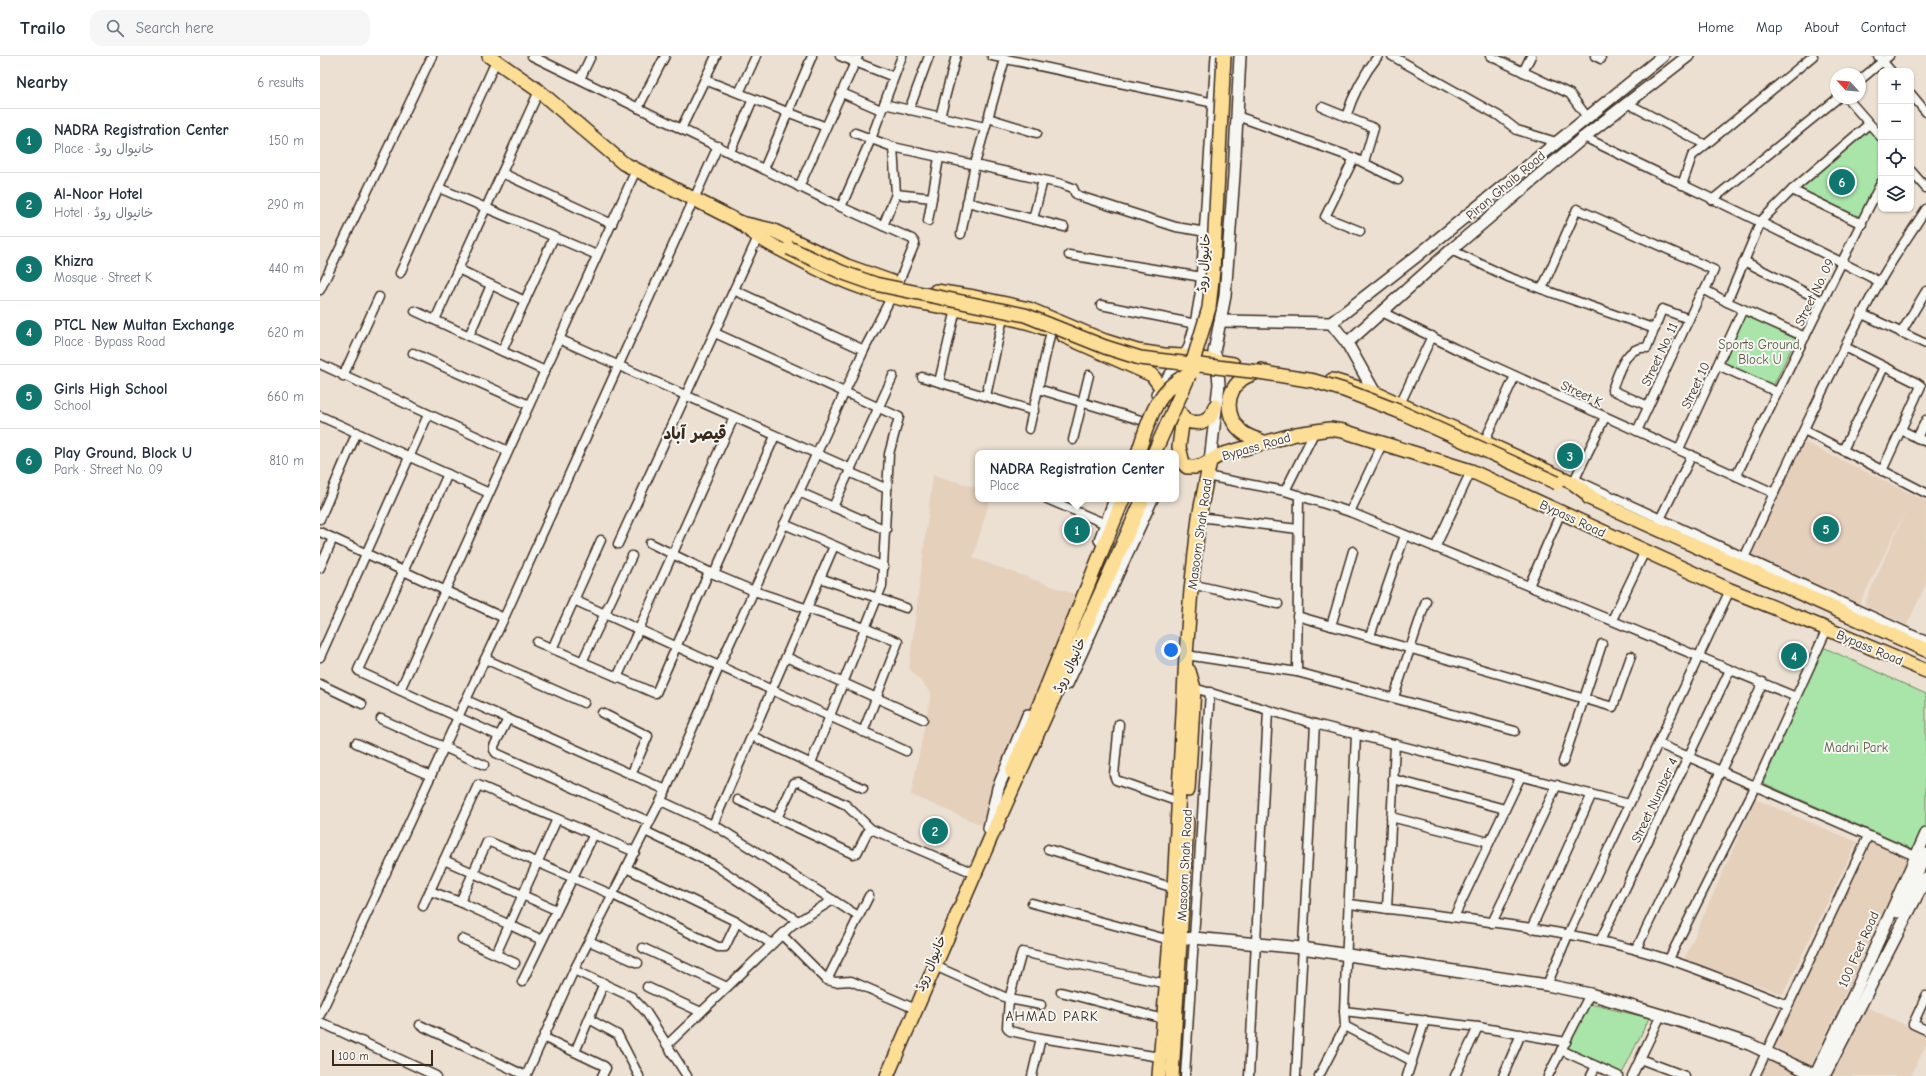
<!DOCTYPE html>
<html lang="en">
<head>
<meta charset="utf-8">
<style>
	:root { --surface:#fff; --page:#f6f6f7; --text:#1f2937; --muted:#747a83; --line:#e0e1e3; --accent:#0f766e }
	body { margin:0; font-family:"Comic Neue","Playpen Sans Arabic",sans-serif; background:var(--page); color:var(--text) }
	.controls { position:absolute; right:12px; top:12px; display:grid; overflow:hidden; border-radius:8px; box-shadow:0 1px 3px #0004 }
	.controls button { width:36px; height:36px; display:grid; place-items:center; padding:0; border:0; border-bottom:1px solid var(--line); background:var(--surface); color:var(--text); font:20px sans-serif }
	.compass { position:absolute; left:1510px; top:12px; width:36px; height:36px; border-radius:50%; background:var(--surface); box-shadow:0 1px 3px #0004; rotate:296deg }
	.scale { position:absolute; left:12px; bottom:10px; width:101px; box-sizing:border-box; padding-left:4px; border:2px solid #3b2a1e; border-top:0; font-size:11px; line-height:14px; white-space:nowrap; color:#3b2a1e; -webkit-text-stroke:3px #f6f6f2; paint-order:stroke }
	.you { position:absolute; left:851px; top:594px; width:14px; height:14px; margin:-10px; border:3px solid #fff; border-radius:50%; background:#1a73e8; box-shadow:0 0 0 6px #1a73e833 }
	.badge { display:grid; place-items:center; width:26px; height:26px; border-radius:50%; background:var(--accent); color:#fff; font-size:13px; font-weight:700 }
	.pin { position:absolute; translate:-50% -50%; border:2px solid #fff; box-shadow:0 1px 4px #0006 }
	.popup { position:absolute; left:655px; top:394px; width:204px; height:52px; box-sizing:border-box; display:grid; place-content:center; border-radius:8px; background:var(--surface); filter:drop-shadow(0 1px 3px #0005); font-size:13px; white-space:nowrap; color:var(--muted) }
	.popup b { font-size:15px; color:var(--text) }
	.popup::after { content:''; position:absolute; left:50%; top:100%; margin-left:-8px; border:8px solid transparent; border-top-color:var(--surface) }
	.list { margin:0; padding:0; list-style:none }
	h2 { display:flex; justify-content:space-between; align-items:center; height:52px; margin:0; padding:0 16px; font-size:17px }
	h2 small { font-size:13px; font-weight:400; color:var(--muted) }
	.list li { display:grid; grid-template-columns:26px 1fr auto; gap:12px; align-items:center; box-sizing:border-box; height:64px; padding:0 16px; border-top:1px solid var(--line) }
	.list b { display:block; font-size:15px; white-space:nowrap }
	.list p { margin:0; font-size:13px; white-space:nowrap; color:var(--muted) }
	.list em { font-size:13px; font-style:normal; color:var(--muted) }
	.icon { flex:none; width:22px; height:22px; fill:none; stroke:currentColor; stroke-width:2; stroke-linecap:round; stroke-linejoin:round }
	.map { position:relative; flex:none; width:1606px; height:1020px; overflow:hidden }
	header { display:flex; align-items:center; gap:24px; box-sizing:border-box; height:56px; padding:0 20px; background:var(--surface); border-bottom:1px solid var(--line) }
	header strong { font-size:19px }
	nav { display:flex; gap:22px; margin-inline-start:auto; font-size:14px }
	.search { width:280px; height:36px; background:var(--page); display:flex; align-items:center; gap:10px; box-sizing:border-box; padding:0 14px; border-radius:12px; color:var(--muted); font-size:15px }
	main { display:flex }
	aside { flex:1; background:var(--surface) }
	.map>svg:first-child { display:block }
	.built { fill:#e5d0bc }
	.park { fill:#a9e4a9; stroke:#728764 }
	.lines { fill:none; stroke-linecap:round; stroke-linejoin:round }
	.street-casing { stroke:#3b2a1e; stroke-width:11 }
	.secondary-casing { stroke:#3b2a1e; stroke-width:14 }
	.primary-casing { stroke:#3b2a1e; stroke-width:16 }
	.street { stroke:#f6f6f2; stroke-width:8 }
	.secondary { stroke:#f6f6f2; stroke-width:11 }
	.primary { stroke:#fdde96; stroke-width:13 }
	.primary-bridge-casing { stroke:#3b2a1e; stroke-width:16; stroke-linecap:butt }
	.primary-bridge { stroke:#fdde96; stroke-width:13 }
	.labels { text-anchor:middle; stroke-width:4; stroke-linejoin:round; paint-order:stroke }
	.street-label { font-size:13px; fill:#3b2a1e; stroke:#f6f6f2 }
	.park-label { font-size:13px; fill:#565841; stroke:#f6f6f2 }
	.neighbourhood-label { font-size:14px; letter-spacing:1px; fill:#3b2a1e; stroke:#f6f6f2 }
	.district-label { font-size:17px; font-weight:bold; fill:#3b2a1e; stroke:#f6f6f2 }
</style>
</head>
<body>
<header>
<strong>Trailo</strong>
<div class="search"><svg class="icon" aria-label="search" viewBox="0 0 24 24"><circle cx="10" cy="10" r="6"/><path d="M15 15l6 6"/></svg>Search here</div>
<nav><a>Home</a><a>Map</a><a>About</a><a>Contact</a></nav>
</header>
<main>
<aside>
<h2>Nearby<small>6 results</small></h2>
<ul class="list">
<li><span class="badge">1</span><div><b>NADRA Registration Center</b><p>Place · خانیوال روڈ</p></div><em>150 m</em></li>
<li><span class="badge">2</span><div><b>Al-Noor Hotel</b><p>Hotel · خانیوال روڈ</p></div><em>290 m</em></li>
<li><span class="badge">3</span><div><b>Khizra</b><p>Mosque · Street K</p></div><em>440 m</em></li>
<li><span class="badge">4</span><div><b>PTCL New Multan Exchange</b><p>Place · Bypass Road</p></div><em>620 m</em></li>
<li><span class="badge">5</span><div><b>Girls High School</b><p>School</p></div><em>660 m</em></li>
<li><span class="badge">6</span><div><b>Play Ground, Block U</b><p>Park · Street No. 09</p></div><em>810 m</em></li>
</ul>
</aside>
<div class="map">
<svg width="1606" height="1020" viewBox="0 0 1606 1020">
	<rect width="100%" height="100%" fill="#ece0d2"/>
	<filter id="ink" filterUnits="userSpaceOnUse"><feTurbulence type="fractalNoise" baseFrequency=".025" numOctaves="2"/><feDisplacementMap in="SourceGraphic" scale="8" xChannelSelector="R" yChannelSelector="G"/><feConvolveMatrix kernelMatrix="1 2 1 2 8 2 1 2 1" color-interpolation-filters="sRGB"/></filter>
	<g filter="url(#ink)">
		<g class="built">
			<path d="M 1482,385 L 1606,445 L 1606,528 L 1587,569 L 1544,549 L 1586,454 L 1536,555 L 1428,504 Z"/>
			<path d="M 613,419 L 658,432 L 658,443 L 670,443 L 653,502 L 760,540 L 664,770 L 591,739 L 611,637 L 589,612 Z"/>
			<path d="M 1435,743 L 1537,786 L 1463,938 L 1364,904 Z"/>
			<path d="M 1551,787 L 1589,802 L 1491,1010 L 1451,989 Z"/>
			<path d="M 1547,951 L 1606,979 L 1606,989 L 1591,1020 L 1512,1020 Z"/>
			<path d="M 1446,998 L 1489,1020 L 1436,1020 Z"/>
		</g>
		<g class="park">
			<path d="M 1549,74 L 1561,87 L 1561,118 L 1539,164 L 1478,134 Z"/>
			<path d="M 1424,259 L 1476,283 L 1453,330 L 1402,307 Z"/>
			<path d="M 1503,591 L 1606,638 L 1606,776 L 1597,795 L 1443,727 Z"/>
			<path d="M 1266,947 L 1329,962 L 1301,1020 L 1240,997 Z"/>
		</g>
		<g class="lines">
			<defs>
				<g id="street">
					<path d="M 520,0 L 574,21"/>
					<path d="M 672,0 L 894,47"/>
					<path d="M 1072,0 L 1179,60 L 1197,74 L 1236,86"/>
					<path d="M 1170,0 L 1250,38 L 1267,61"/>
					<path d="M 1275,0 L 1281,3"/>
					<path d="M 1558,0 L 1571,15"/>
					<path d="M 1203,16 L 1211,0"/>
					<path d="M 260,23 L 271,0"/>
					<path d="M 385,24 L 506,71"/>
					<path d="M 1540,24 L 1569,0"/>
					<path d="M 419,37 L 436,0"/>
					<path d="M 522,37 L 561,54"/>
					<path d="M 1591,38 L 1606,56"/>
					<path d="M 1527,42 L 1561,81"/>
					<path d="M 1307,47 L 1384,88"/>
					<path d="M 564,48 L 665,71"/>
					<path d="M 1002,51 L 1054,72 L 1044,106"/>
					<path d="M 318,52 L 345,0"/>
					<path d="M 589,54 L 609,0"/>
					<path d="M 917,60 L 1034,102 L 1078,124"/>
					<path d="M 620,61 L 636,0"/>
					<path d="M 1026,61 C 1033,38 1043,19 1058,0"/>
					<path d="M 668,62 L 717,77"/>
					<path d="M 361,73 L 396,0"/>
					<path d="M 535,77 L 573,91 L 742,128 L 753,132 L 755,137 L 759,140 L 856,171 L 886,176"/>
					<path d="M 1264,81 C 1362,129 1462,175 1560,226"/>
					<path d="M 410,96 L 433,43"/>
					<path d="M 1034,102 L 1005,161 L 1040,175"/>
					<path d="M 444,113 L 492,0"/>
					<path d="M 1591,115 L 1606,132"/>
					<path d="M 182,117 L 292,168"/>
					<path d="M 1362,129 L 1372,100 L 1493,0"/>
					<path d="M 479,131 L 538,0"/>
					<path d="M 119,132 L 277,199"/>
					<path d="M 1472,134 L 1542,168"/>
					<path d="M 576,138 L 612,142"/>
					<path d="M 1392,144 L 1518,42"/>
					<path d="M 647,146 L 744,171"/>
					<path d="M 521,151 L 551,83 L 582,0"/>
					<path d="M 713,163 L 723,124"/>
					<path d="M 608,165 L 619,102"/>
					<path d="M 563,170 L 576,138 L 573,91"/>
					<path d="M 641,178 L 655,108 L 685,3"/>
					<path d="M 1131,194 L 1188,221 L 1335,273"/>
					<path d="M 749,199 L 882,221"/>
					<path d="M 1424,205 L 1502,245"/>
					<path d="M 138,213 L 205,245"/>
					<path d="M 80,217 L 176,5"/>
					<path d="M 1222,233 L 1257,153 L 1394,214 L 1385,234"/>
					<path d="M 0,234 L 112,0"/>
					<path d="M 414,234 L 544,294"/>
					<path d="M 1385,234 L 1407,246 L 1485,281"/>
					<path d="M 1407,246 L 1441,165 L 1472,134 L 1549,68"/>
					<path d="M 781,249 L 876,268"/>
					<path d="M 95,255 L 225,315"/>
					<path d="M 1062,256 L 1136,293 L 1454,437"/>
					<path d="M 1542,258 L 1606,288"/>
					<path d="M 115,264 L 219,35"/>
					<path d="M 395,277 L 579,361 L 569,398 L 562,530 L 491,707"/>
					<path d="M 1581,277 L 1606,235"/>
					<path d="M 149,280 L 171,229"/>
					<path d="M 239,283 L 531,413"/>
					<path d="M 1525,291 L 1597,327 L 1601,330 L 1562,415"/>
					<path d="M 182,295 L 234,181"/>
					<path d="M 93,297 L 209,349"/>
					<path d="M 0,308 L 188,395"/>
					<path d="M 1398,309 L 1457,336"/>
					<path d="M 23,320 L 59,241"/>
					<path d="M 602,321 L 714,355"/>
					<path d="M 619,326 L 636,253"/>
					<path d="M 718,333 L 824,365"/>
					<path d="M 666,340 L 683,262"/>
					<path d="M 1080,348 L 1112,280"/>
					<path d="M 1328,350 L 1292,334 C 1298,318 1305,289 1327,292 L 1342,253 L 1369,263"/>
					<path d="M 0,360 L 169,437"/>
					<path d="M 709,373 L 731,275"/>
					<path d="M 1484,374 L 1606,437"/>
					<path d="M 1581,374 L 1606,386"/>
					<path d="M 1317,375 L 1381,237 L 1385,234"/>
					<path d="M 1597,382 L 1606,364"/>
					<path d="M 753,384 L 769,319"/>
					<path d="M 1164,386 L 1195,320"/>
					<path d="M 1359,393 L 1423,253"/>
					<path d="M 1523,394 L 1564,311"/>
					<path d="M 529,416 L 567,433"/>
					<path d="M 128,418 L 38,614 L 40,616 L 179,680"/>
					<path d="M 886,420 L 965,435 L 1030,456 L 1476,641"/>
					<path d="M 1416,420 L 1561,127"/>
					<path d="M 1256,424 L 1606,585"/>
					<path d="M 1253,427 L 1285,361"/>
					<path d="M 965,435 L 995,375"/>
					<path d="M 479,436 L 566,474"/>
					<path d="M 727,443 L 786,468"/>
					<path d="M 513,451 L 573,320"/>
					<path d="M 1030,456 L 1062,388"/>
					<path d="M 879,461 L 978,473"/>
					<path d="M 0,463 L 37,376"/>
					<path d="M 1338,467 L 1372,399"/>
					<path d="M 464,468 L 564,511"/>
					<path d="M 0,476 L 184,562"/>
					<path d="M 330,487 L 389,516 L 434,535 L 545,572 L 578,586 L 543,676"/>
					<path d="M 298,488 L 438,181"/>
					<path d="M 1115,492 L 1151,415"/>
					<path d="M 1424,502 C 1467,409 1509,316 1559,227 C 1573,202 1590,178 1606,153"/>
					<path d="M 0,512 L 13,482"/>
					<path d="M 394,518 L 455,380"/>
					<path d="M 500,522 L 586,552"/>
					<path d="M 871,528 L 958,548"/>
					<path d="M 1209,530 L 1241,456"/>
					<path d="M 254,544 L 586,695"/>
					<path d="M 977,560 L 1293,651 L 1311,600"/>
					<path d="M 1292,564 L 1325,495"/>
					<path d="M 1011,570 L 1033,495"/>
					<path d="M 1050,580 L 1085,479"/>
					<path d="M 217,586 L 334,637 L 336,637 L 389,516"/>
					<path d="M 232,593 L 281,484"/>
					<path d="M 866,599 L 977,616 L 1195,675"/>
					<path d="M 0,601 L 108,359"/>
					<path d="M 466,601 L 603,663"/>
					<path d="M 165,603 L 264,647"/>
					<path d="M 262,606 L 312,500"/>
					<path d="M 977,616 L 979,439"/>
					<path d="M 297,622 L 414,361"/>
					<path d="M 0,628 L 42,648"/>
					<path d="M 874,632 L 995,668 L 1309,748"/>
					<path d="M 80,634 L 316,114"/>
					<path d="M 1074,641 L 1106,545"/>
					<path d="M 146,644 L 346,734"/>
					<path d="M 282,657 L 328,680 L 311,719"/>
					<path d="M 61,663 L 164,709"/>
					<path d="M 188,663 L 174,690 L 174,694 L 176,697 L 330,766"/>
					<path d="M 799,668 L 794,719 L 796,724 L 859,746"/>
					<path d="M 432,680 L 543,732"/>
					<path d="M 36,687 L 111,720"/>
					<path d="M 1339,688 L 1595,800"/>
					<path d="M 1243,706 L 1282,588"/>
					<path d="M 1073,723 L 1185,753"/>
					<path d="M 418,744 L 533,798 L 537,797 L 547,777 L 551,773 L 649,815"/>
					<path d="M 341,745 L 399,772 L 538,860"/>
					<path d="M 1071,761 L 1169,786"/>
					<path d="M 457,762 L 474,727 L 479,726 L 526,749 L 551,773"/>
					<path d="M 393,769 L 514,490"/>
					<path d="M 325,775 L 393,808 L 478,865"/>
					<path d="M 728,793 L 854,832"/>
					<path d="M 124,804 L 236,854"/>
					<path d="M 306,812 L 417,866 L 452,888"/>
					<path d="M 110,835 L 140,846 L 222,884"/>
					<path d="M 140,846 L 167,786 L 170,786 L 293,839 L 398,891 L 405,891 L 417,866"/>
					<path d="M 712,847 L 850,884"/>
					<path d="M 1030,848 C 1126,861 1224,869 1317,894 C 1369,908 1418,930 1468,949"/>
					<path d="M 103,850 L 158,729 L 315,796"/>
					<path d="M 1067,853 L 1075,688"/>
					<path d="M 1134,861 L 1201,720"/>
					<path d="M 1172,867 L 1237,729"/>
					<path d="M 1211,873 L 1272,738"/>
					<path d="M 462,879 L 507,924 L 515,926 L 531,925 L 591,951"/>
					<path d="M 142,883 L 195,907"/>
					<path d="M 269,885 L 318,907"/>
					<path d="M 1280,885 L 1410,614"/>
					<path d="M 323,892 L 407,931"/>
					<path d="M 1316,894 L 1443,626"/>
					<path d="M 176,898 L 237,763"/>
					<path d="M 1349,903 L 1435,731 L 1507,573"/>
					<path d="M 615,910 L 689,943 L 721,949"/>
					<path d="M 254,914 L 312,941 L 326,956 L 367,1020"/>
					<path d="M 507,924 L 549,840"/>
					<path d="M 202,926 L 274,778"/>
					<path d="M 1227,929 L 1248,879 L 1410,534"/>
					<path d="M 327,931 L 381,956"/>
					<path d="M 741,936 L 844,963"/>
					<path d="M 1606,940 L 1593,968 L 1606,974"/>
					<path d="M 1024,955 L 1158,971 L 1246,986"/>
					<path d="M 0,959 L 184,562 L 398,90"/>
					<path d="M 269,963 L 298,979 L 319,1020"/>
					<path d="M 0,966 L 116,1020"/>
					<path d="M 100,969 L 206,1020"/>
					<path d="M 1025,970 L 1092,1005"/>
					<path d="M 225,982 L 284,1010 L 286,1012 L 282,1020"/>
					<path d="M 347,989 L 472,869 L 513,844"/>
					<path d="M 1241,994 L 1298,1020"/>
					<path d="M 255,996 L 284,927"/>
					<path d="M 840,1001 L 721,982 L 690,975 L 687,971 L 689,943 L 702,896 L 847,928"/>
					<path d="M 1320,1003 L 1365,1020"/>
					<path d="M 206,1020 L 254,914 L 346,734 L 399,611 L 479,436 L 544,294 L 578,228 L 595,187 L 592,183 L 521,151 L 212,0"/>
					<path d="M 712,1020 L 721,982"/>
					<path d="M 865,1020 L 890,636"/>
					<path d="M 929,1020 L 948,655"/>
					<path d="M 976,1020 L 995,668"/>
					<path d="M 999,1020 L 1025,970 L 1024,955 L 1036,678"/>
					<path d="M 1087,1020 L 1105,964"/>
					<path d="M 1135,1020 L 1158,971"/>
					<path d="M 1183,1020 L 1201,978"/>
					<path d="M 1228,1020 L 1270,938"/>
					<path d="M 1271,1020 L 1276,1010"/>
					<path d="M 1312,1020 L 1341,959"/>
					<path d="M 1435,1020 L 1548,780"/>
				</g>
				<g id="secondary">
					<path d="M 901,265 L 1011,267 L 1027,287 L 1055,337"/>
					<path d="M 1011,267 L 1097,200 L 1343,0"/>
					<path d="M 1027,287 L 1131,194 L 1264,81 L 1368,0"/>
					<path d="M 837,338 L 869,293 L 876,268 L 881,239 L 897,0"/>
					<path d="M 890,405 L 899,328 L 897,304 L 894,296 L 905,240 L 914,119 L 920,0"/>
					<path d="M 780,484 L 795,443"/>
					<path d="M 747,628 L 832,443"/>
					<path d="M 678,771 L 674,774 L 669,772 L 678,732 L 708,659"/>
					<path d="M 1578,856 L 1606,798"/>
					<path d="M 853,884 L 874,882 L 982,892 L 1227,929 L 1270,938 L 1341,959 L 1429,988 L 1497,1020"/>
					<path d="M 1495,1020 L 1538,930 L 1606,778"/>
					<path d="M 1504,1020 L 1606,822"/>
				</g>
				<g id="primary">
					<path d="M 169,0 L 219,35 L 303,107 L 429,171"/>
					<path d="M 421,167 L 452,174 L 527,210 L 575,227"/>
					<path d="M 421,167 C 437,182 457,192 477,202 C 499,214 522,225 546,233 C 573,242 601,247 629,252 C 660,258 694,260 724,272"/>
					<path d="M 616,235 L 654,241 L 709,253 L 785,285 L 817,295 L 844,299 L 863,300 L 913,308"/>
					<path d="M 744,280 L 832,319 L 866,365 C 881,369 891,366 895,350"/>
					<path d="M 942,314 C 936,317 928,319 922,323 C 905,337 905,360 921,375 C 927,381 938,383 946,387"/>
					<path d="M 1012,324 L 1055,337 L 1164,386 L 1253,427 L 1277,445"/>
					<path d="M 863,361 L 859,391 L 863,407 L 867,411 L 875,411 L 883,409 L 900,399 L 976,378 L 1010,373 L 1023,375 L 1151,415 L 1410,534 L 1507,573 L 1606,615"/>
					<path d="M 1269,442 L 1606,594"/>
					<path d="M 692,716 L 803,443"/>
					<path d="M 868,734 L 874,632 L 869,615"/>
					<path d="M 567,1020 L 674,774 L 823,443"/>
					<path d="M 839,1020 L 854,832 L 866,599 L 871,534 L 879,461 L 890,405"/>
					<path d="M 852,1020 L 867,766"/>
				</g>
			</defs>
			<use href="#street" class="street-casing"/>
			<use href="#secondary" class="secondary-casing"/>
			<use href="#primary" class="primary-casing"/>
			<use href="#street" class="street"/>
			<use href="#secondary" class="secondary"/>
			<use href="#primary" class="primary"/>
			<defs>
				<g id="primary-bridge">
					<path d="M 469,192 L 521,216 L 555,228 L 705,259 L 785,291 L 820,302 L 939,316 L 994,325 L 1024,334 L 1078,355 L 1237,427"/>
					<path d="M 818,397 C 829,364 837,330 873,316"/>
					<path d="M 834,397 L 868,322 L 889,252 L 893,214 L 904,0"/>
				</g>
			</defs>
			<use href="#primary-bridge" class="primary-bridge-casing"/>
			<use href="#primary-bridge" class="primary-bridge"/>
		</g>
	</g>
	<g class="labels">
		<g class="street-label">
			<text transform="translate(1185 129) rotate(-40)" y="5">Piran Ghaib Road</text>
			<text transform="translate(883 207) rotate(-86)" y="5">خانیوال روڈ</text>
			<text transform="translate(1494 236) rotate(-64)" y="5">Street No. 09</text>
			<text transform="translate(1339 298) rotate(-65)" y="5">Street No. 11</text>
			<text transform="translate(1375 329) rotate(-65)" y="5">Street 10</text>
			<text transform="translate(1262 337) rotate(25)" y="5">Street K</text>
			<text transform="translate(936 390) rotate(-16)" y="5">Bypass Road</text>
			<text transform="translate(1253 462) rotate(25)" y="5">Bypass Road</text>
			<text transform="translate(879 478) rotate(-82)" y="5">Masoom Shah Road</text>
			<text transform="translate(1550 591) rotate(23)" y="5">Bypass Road</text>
			<text transform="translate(749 609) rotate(-65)" y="5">خانیوال روڈ</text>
			<text transform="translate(1334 744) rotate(-65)" y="5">Street Number 4</text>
			<text transform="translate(864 809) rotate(-87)" y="5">Masoom Shah Road</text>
			<text transform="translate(1538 893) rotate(-66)" y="5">100 Feet Road</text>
			<text transform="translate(610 907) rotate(-67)" y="5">خانیوال روڈ</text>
		</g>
		<g class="park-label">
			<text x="1440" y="293">Sports Ground,<tspan x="1440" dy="15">Block U</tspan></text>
			<text x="1536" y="696">Madni Park</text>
		</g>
		<g class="neighbourhood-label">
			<text x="732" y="965">AHMAD PARK</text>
		</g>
		<g class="district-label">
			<text x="375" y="383">قیصر آباد</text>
		</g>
	</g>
</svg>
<div class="controls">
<button>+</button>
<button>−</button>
<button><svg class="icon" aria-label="locate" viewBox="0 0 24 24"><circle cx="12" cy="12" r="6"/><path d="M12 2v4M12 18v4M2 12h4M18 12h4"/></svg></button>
<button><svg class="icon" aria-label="layers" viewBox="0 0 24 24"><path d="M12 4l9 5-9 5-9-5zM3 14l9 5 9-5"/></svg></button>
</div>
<svg class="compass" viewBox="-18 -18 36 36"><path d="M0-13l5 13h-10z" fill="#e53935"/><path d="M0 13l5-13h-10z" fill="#747a83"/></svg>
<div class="scale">100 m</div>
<div class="you"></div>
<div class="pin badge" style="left:757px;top:474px">1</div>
<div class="popup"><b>NADRA Registration Center</b>Place</div>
<div class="pin badge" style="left:615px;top:775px">2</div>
<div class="pin badge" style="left:1250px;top:400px">3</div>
<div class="pin badge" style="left:1474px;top:600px">4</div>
<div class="pin badge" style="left:1506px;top:473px">5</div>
<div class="pin badge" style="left:1522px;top:126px">6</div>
</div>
</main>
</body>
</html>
